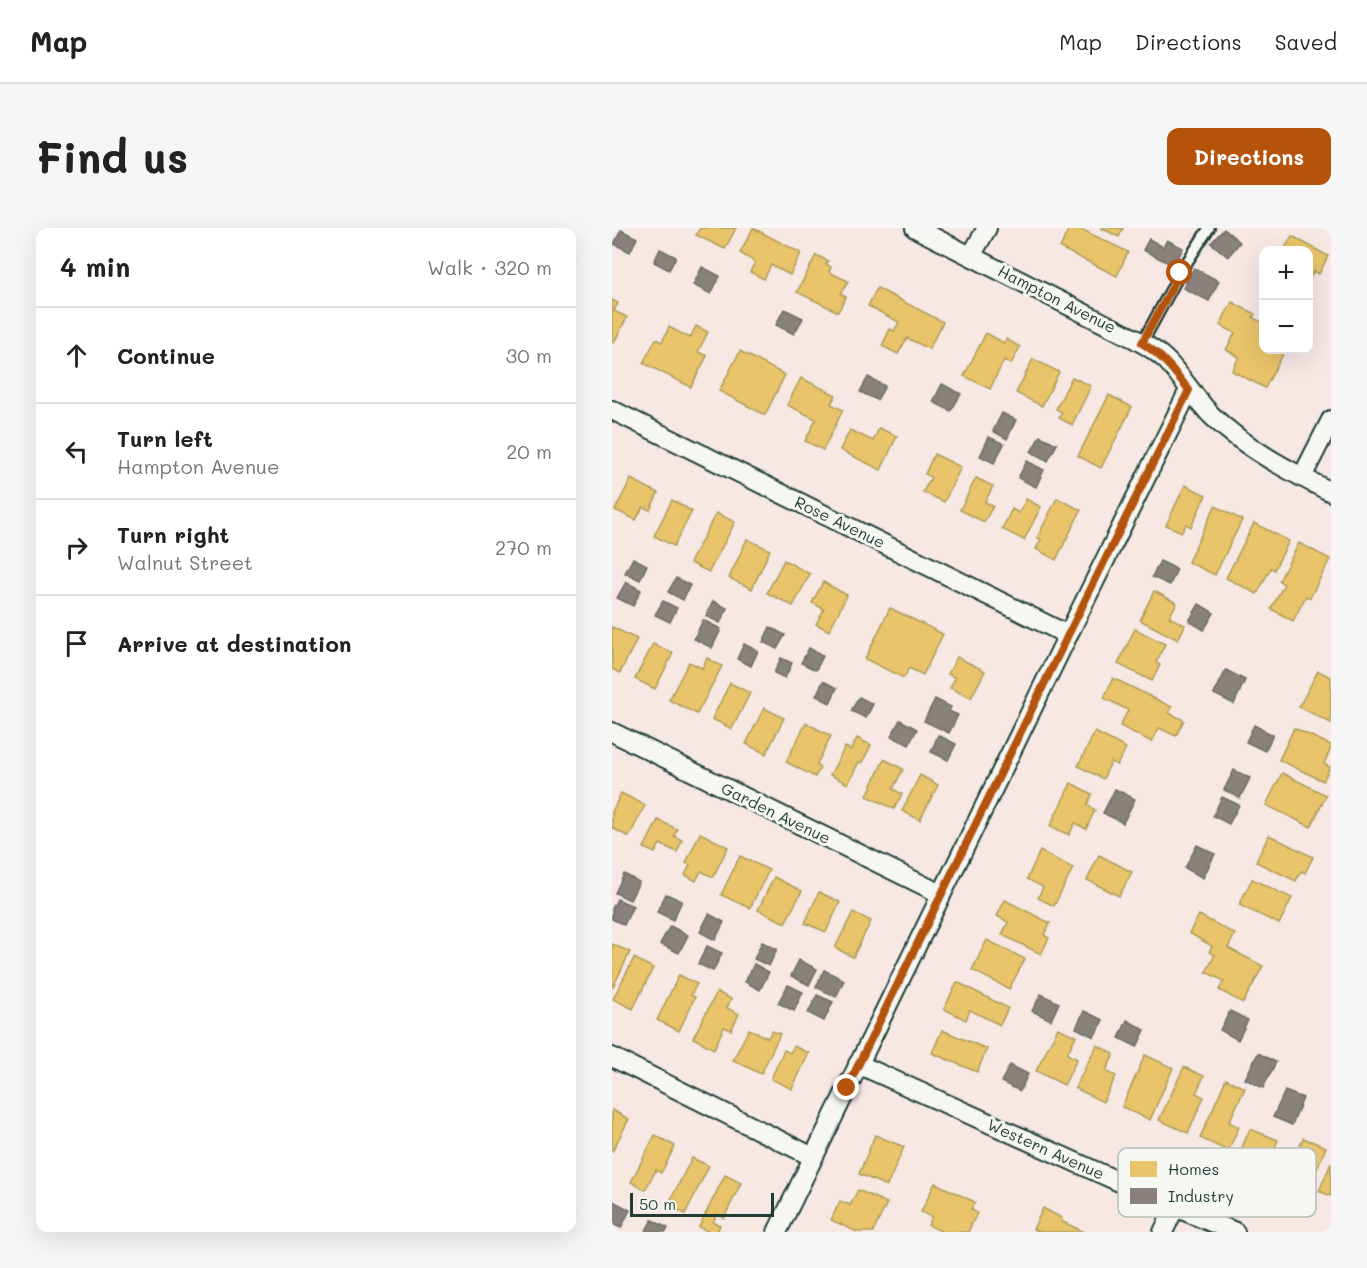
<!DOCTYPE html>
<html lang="en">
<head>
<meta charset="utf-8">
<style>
	:root { --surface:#fff; --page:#f6f6f6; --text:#222; --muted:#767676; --line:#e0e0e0; --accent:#b45309 }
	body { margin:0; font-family:Mali,sans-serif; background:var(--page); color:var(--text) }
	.controls { position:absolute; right:18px; top:18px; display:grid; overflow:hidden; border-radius:12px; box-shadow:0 6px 24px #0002 }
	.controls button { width:54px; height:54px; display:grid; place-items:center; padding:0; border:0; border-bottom:2px solid var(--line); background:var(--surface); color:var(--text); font:30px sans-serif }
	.scale { position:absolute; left:18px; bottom:15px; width:144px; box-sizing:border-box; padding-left:6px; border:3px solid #1f3d34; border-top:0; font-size:16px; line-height:21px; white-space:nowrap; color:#1f3d34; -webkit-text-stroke:4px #f6f6f2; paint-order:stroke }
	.stop { position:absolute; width:18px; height:18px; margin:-14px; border:4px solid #b45309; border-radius:50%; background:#fff }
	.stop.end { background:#b45309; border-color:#fff; box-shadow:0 2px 6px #0008 }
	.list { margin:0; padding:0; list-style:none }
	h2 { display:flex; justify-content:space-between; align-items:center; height:78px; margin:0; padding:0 24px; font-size:26px }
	h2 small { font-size:20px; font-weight:400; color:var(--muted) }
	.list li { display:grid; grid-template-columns:39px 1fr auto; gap:18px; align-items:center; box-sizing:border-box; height:96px; padding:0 24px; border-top:2px solid var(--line) }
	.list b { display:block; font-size:22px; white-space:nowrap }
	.list p { margin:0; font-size:20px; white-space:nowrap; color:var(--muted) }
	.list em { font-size:20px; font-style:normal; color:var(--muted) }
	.icon { flex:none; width:33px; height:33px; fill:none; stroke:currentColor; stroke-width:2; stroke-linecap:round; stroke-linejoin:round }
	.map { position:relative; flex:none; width:719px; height:1004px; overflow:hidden; border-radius:12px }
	header { display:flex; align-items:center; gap:36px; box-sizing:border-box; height:84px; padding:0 30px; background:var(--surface); border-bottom:2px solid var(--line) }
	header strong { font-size:28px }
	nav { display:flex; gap:33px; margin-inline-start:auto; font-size:21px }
	.intro { display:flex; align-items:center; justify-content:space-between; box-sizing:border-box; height:144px; padding:0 36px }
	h1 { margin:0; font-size:42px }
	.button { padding:15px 27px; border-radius:12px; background:var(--accent); color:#fff; font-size:21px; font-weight:700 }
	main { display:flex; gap:36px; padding:0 36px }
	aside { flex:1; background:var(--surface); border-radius:12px; box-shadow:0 6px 24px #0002 }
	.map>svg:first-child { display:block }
	.homes { fill:#e9c46a; stroke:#ac9c5a; stroke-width:1.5 }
	.industry { fill:#8a817c; stroke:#6a6d66; stroke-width:1.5 }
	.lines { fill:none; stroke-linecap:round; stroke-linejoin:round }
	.lane-casing { stroke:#1f3d34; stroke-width:14 }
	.street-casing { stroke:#1f3d34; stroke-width:22 }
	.lane { stroke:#f6f6f2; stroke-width:9 }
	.street { stroke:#f6f6f2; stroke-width:18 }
	.route { stroke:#b45309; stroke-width:8 }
	.labels { text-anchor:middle; stroke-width:6; stroke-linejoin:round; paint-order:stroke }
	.street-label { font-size:16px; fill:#1f3d34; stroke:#f6f6f2 }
	.key { fill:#f6f6f2; stroke:#b6beb9; stroke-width:1.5 }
	.key-label { font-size:16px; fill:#1f3d34 }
</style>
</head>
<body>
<header>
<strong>Map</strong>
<nav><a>Map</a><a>Directions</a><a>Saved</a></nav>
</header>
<div class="intro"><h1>Find us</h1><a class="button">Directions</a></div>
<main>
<aside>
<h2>4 min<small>Walk · 320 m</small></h2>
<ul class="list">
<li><svg class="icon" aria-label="ahead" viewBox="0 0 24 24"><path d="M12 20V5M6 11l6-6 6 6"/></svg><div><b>Continue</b></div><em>30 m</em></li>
<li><svg class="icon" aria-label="left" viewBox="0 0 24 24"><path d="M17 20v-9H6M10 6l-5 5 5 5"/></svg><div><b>Turn left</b><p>Hampton Avenue</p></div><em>20 m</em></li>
<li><svg class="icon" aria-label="right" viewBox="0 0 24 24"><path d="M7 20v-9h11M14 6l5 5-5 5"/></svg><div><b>Turn right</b><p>Walnut Street</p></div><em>270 m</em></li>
<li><svg class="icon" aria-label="arrive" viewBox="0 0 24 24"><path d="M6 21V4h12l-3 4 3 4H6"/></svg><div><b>Arrive at destination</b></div></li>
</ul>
</aside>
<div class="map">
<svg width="719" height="1004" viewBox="0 0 719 1004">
	<rect width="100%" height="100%" fill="#f7e8e4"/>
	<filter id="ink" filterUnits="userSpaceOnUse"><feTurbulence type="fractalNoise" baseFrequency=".0167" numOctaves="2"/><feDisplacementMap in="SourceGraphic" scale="12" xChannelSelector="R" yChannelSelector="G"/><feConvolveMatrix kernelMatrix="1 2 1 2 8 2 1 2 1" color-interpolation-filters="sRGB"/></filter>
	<g filter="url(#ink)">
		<g class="homes">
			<path d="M 88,0 L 124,0 L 113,21 L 84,7 Z"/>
			<path d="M 141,0 L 189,25 L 178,47 L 159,37 L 152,51 L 138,44 L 143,34 L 128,25 Z"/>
			<path d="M 457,0 L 467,0 L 516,24 L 505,48 L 448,20 Z"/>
			<path d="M 489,0 L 511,0 L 507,9 Z"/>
			<path d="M 680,8 L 716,28 L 707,46 L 702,43 L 696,53 L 696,22 L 672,22 Z"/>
			<path d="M 204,27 L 216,33 L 214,36 L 219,39 L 217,44 L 236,53 L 229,66 L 234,69 L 226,84 L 185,64 Z"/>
			<path d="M 265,60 L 331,94 L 317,121 L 295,110 L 286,126 L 270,118 L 278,101 L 282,103 L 287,94 L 256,78 Z"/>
			<path d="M 0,72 L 6,75 L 2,83 L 15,89 L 2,115 L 0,114 Z"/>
			<path d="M 620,74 L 643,86 L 641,90 L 652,95 L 652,122 L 673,122 L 653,160 L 620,143 L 627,129 L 614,122 L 623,105 L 608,97 Z"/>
			<path d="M 84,98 L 96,104 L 86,124 L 95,128 L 79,159 L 31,135 L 44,111 L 50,114 L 57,99 L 78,110 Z"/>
			<path d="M 374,105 L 392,115 L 394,111 L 408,119 L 399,136 L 392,132 L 378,161 L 352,148 Z"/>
			<path d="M 128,123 L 173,147 L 153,187 L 107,163 Z"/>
			<path d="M 421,131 L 447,144 L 430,178 L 404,165 Z"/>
			<path d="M 460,149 L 479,158 L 460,197 L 447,190 L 450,184 L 444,181 Z"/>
			<path d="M 189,150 L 224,167 L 219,176 L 231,182 L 211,222 L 193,213 L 204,191 L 175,177 Z"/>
			<path d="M 497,167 L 520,179 L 489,240 L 466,228 Z"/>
			<path d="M 267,200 L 285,208 L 269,242 L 228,222 L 238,202 L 261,213 Z"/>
			<path d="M 322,226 L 349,239 L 332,274 L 311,264 L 319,249 L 313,246 Z"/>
			<path d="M 364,250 L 381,258 L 373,274 L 381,278 L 372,294 L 348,282 Z"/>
			<path d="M 19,251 L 46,265 L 38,282 L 31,279 L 24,292 L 3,282 Z"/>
			<path d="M 573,257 L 594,267 L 579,299 L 574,296 L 570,304 L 554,297 Z"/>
			<path d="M 445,270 L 469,282 L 444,332 L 424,321 L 429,311 L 425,310 Z"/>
			<path d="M 414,271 L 429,279 L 412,312 L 390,301 L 400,281 L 407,285 Z"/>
			<path d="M 60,272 L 80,283 L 62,318 L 42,308 Z"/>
			<path d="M 603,278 L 630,292 L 603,347 L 576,334 Z"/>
			<path d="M 104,285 L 123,294 L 97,344 L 78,335 Z"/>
			<path d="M 642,295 L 677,313 L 662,342 L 659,340 L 645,366 L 614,350 Z"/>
			<path d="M 135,311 L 158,322 L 140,361 L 117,350 Z"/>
			<path d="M 687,315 L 718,331 L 698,370 L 694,368 L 681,393 L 659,381 L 672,356 L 667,353 Z"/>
			<path d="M 172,332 L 198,346 L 181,378 L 155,365 Z"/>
			<path d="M 211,354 L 235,367 L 217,403 L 204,396 L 212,381 L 200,375 Z"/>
			<path d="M 542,363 L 565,375 L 557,389 L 573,397 L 566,412 L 528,392 Z"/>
			<path d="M 278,380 L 331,406 L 311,447 L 297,440 L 292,450 L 253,431 Z"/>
			<path d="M 0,399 L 25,411 L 8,445 L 0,441 Z"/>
			<path d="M 523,401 L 553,416 L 544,435 L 548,437 L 540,453 L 506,436 Z"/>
			<path d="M 41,416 L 61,425 L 43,461 L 23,451 Z"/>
			<path d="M 345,429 L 373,443 L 359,470 L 338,460 L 343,450 L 336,446 Z"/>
			<path d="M 95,430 L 110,438 L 85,486 L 57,472 L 77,434 L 90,440 Z"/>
			<path d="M 706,443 L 719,449 L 719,495 L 687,479 Z"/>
			<path d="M 501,450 L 560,479 L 557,485 L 572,492 L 564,508 L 547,500 L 540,514 L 508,498 L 516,482 L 492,470 Z"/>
			<path d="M 118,455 L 138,465 L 120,501 L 100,491 Z"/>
			<path d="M 152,480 L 172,490 L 154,526 L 134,516 Z"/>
			<path d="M 194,495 L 219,508 L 205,536 L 208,540 L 203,549 L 174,534 Z"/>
			<path d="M 682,500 L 719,517 L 719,520 L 712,536 L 718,539 L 711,553 L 667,532 Z"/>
			<path d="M 483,504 L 514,520 L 505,537 L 499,534 L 491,551 L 466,538 Z"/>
			<path d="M 245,510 L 259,517 L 250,535 L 247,534 L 236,556 L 218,547 L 233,519 L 239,522 Z"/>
			<path d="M 272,531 L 291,541 L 281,561 L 290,566 L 282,581 L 255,568 Z"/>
			<path d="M 670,545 L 714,567 L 699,599 L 654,577 Z"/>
			<path d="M 308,547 L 326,557 L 308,592 L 290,583 Z"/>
			<path d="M 459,555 L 480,566 L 475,577 L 483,582 L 474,601 L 463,595 L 457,607 L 438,598 Z"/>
			<path d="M 9,565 L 33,577 L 17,609 L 0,600 L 0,584 Z"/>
			<path d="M 46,592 L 65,601 L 62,608 L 70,612 L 65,624 L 48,616 L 43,625 L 32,620 Z"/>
			<path d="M 88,605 L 116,619 L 101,649 L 89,643 L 84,653 L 73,647 L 78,637 L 74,635 Z"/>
			<path d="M 657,607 L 701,629 L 693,645 L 689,643 L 684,653 L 644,634 Z"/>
			<path d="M 428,623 L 461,640 L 442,678 L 426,670 L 431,659 L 415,651 Z"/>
			<path d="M 487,627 L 520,644 L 507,668 L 475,652 Z"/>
			<path d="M 128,628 L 157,642 L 138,680 L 109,667 Z"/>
			<path d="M 162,649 L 190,663 L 173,695 L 146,682 Z"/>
			<path d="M 640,651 L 680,670 L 667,696 L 627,677 Z"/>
			<path d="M 207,664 L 228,674 L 214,704 L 193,695 Z"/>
			<path d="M 393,672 L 438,695 L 432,707 L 437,710 L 429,726 L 390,707 L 396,694 L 385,688 Z"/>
			<path d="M 241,684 L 259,693 L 241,729 L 223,720 Z"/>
			<path d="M 587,687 L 623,706 L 616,720 L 651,738 L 631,775 L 607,762 L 612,753 L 594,744 L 603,727 L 597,724 L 600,718 L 577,705 Z"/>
			<path d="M 375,712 L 413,731 L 397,761 L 360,742 Z"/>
			<path d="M 0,716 L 18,724 L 1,759 L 0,758 Z"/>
			<path d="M 22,730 L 41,740 L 21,781 L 1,771 Z"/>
			<path d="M 67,747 L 85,756 L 79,767 L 83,769 L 67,803 L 45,792 Z"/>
			<path d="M 345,754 L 396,780 L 388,797 L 358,782 L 354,792 L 332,781 Z"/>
			<path d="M 105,764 L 119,771 L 115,780 L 127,786 L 119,802 L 112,799 L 102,821 L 81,810 Z"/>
			<path d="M 446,800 L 464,808 L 455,826 L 465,831 L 452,857 L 424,843 Z"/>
			<path d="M 137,801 L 156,810 L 160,803 L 168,806 L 149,846 L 121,832 Z"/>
			<path d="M 330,802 L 375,821 L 365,844 L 320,825 Z"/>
			<path d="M 485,817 L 502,826 L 494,843 L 504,848 L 491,874 L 463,860 Z"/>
			<path d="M 182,818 L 197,825 L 180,861 L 159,851 L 172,822 L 178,825 Z"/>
			<path d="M 533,827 L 561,840 L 538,892 L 510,879 Z"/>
			<path d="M 572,839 L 592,848 L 584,865 L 592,869 L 576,905 L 547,892 Z"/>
			<path d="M 614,851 L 633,860 L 617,894 L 627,899 L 616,923 L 588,910 Z"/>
			<path d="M 0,882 L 17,891 L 0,924 Z"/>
			<path d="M 638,901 L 666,912 L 656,938 L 627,926 Z"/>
			<path d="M 43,907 L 63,918 L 49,945 L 44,942 L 33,962 L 19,954 Z"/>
			<path d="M 263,907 L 292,919 L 275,958 L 247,946 Z"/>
			<path d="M 691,910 L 714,919 L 695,965 L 674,956 L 678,948 L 670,944 L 680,920 L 686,923 Z"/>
			<path d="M 80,930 L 97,938 L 73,986 L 56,977 Z"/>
			<path d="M 719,935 L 719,968 L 707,963 Z"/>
			<path d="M 113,947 L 129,955 L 112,990 L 105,986 L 101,994 L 108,997 L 105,1004 L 97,1004 L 87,999 Z"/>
			<path d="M 323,955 L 363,974 L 359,981 L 365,985 L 356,1004 L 331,1004 L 316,997 L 320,989 L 309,984 Z"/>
			<path d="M 246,962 L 275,975 L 261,1004 L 245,1004 L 219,992 L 228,973 L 238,977 Z"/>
			<path d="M 431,980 L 450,990 L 449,993 L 472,1004 L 428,1004 L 421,1001 Z"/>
		</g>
		<g class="industry">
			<path d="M 612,1 L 628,14 L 616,29 L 599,15 Z"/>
			<path d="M 9,2 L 25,10 L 18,24 L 2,16 Z"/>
			<path d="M 537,11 L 551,19 L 555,12 L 571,20 L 562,38 L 531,22 Z"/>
			<path d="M 48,21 L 64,29 L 57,42 L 42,34 Z"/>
			<path d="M 90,39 L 108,48 L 99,66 L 81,57 Z"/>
			<path d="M 582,40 L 607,53 L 597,73 L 571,60 Z"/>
			<path d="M 172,81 L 191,90 L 182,106 L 164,97 Z"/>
			<path d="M 256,149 L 273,158 L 265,172 L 248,164 Z"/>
			<path d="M 330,156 L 349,166 L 339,183 L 321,174 Z"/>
			<path d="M 390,185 L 404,192 L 395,211 L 381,203 Z"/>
			<path d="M 428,208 L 445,216 L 436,233 L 419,224 Z"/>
			<path d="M 377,209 L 392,216 L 382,235 L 368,228 Z"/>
			<path d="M 415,233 L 432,242 L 424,259 L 406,250 Z"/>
			<path d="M 21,330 L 35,337 L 28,352 L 13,345 Z"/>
			<path d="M 548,333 L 565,341 L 558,357 L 540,349 Z"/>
			<path d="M 64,350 L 78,357 L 71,372 L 56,364 Z"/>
			<path d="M 14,354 L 29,362 L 21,378 L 5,370 Z"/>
			<path d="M 51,373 L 65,380 L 58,394 L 43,387 Z"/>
			<path d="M 101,373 L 115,380 L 108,395 L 94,388 Z"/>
			<path d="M 587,376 L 602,385 L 592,402 L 577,393 Z"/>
			<path d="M 91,392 L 109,401 L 100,420 L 82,411 Z"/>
			<path d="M 158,399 L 173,407 L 165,421 L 151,414 Z"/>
			<path d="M 132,416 L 146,423 L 139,438 L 125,431 Z"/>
			<path d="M 197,420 L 211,428 L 204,442 L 189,435 Z"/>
			<path d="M 169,430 L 180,435 L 173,450 L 162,445 Z"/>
			<path d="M 614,442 L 633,452 L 622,476 L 602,466 Z"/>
			<path d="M 211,453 L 225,460 L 218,475 L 204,468 Z"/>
			<path d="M 247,469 L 261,476 L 254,490 L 239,483 Z"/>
			<path d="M 323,471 L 339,479 L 337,483 L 346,487 L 337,505 L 312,493 Z"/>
			<path d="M 288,492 L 305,501 L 297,517 L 279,508 Z"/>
			<path d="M 642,497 L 661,507 L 653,523 L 634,514 Z"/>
			<path d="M 326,507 L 344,516 L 336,532 L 319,524 Z"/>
			<path d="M 622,542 L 638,550 L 628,570 L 612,562 Z"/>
			<path d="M 503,561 L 523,571 L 511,595 L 491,585 Z"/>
			<path d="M 610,569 L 627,577 L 617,596 L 601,588 Z"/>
			<path d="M 585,617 L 603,626 L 591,650 L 573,640 Z"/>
			<path d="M 12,646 L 27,654 L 18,672 L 3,665 Z"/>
			<path d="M 54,666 L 70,673 L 61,692 L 45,684 Z"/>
			<path d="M 5,671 L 21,678 L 12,697 L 0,691 L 0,681 Z"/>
			<path d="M 97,686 L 112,694 L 103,712 L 88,704 Z"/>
			<path d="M 58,698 L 76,707 L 67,725 L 48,716 Z"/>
			<path d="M 150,714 L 165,721 L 157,738 L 142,731 Z"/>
			<path d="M 95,718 L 110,725 L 101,743 L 86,736 Z"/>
			<path d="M 187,732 L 205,741 L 197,757 L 179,748 Z"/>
			<path d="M 142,736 L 157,744 L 148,762 L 133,754 Z"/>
			<path d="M 212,742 L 232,752 L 224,769 L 204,759 Z"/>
			<path d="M 176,757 L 191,764 L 182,783 L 166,775 Z"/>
			<path d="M 429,766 L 447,775 L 439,792 L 420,783 Z"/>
			<path d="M 205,767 L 221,774 L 212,793 L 196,785 Z"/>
			<path d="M 472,783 L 491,792 L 482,809 L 464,800 Z"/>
			<path d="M 618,783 L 636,792 L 626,812 L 608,802 Z"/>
			<path d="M 515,792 L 533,802 L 525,819 L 507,810 Z"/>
			<path d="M 646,825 L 664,834 L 651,860 L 633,851 Z"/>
			<path d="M 398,837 L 416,846 L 408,863 L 389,854 Z"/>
			<path d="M 673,863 L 691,870 L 680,897 L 661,889 Z"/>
			<path d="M 1,973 L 18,982 L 9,1000 L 0,996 L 0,976 Z"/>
			<path d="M 40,992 L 56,1000 L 54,1004 L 33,1004 Z"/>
		</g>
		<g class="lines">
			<defs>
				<path id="lane" d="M 530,115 L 568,45 L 597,0"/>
				<g id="street">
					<path d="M 303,0 L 525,112 C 536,118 546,124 555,133 C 571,150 583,170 599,187 C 633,220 677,243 719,264"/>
					<path d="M 359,28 L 375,0"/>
					<path d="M 0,182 L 456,407"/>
					<path d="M 690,249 L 719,192"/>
					<path d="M 0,504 L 329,666"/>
					<path d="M 0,829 L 201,929"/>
					<path d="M 246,836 L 563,979 L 623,1004"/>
					<path d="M 165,1004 L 456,407 L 577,162"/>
					<path d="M 551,1004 L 563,979"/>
				</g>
			</defs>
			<use href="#lane" class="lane-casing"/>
			<use href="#street" class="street-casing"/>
			<use href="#lane" class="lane"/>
			<use href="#street" class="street"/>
		</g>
	</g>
	<g class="lines" filter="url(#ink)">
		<path class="route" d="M 235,860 L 456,407 L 577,162 C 562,143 551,128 530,115 L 568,45"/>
	</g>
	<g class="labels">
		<g class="street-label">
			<text transform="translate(445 71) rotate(27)" y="6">Hampton Avenue</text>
			<text transform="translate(228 294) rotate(26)" y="6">Rose Avenue</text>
			<text transform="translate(164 585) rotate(26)" y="6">Garden Avenue</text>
			<text transform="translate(434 921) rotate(24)" y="6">Western Avenue</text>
		</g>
	</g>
	<rect x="506" y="920" width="198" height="69" rx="9" class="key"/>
	<rect x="518" y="933" width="27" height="16" fill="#e9c46a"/>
	<rect x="518" y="960" width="27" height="16" fill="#8a817c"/>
	<g class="key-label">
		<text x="556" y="947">Homes</text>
		<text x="556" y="974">Industry</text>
	</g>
</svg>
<div class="controls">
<button>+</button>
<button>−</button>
</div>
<div class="scale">50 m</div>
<div class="stop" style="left:568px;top:45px"></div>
<div class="stop end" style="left:235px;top:860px"></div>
</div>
</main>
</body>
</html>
